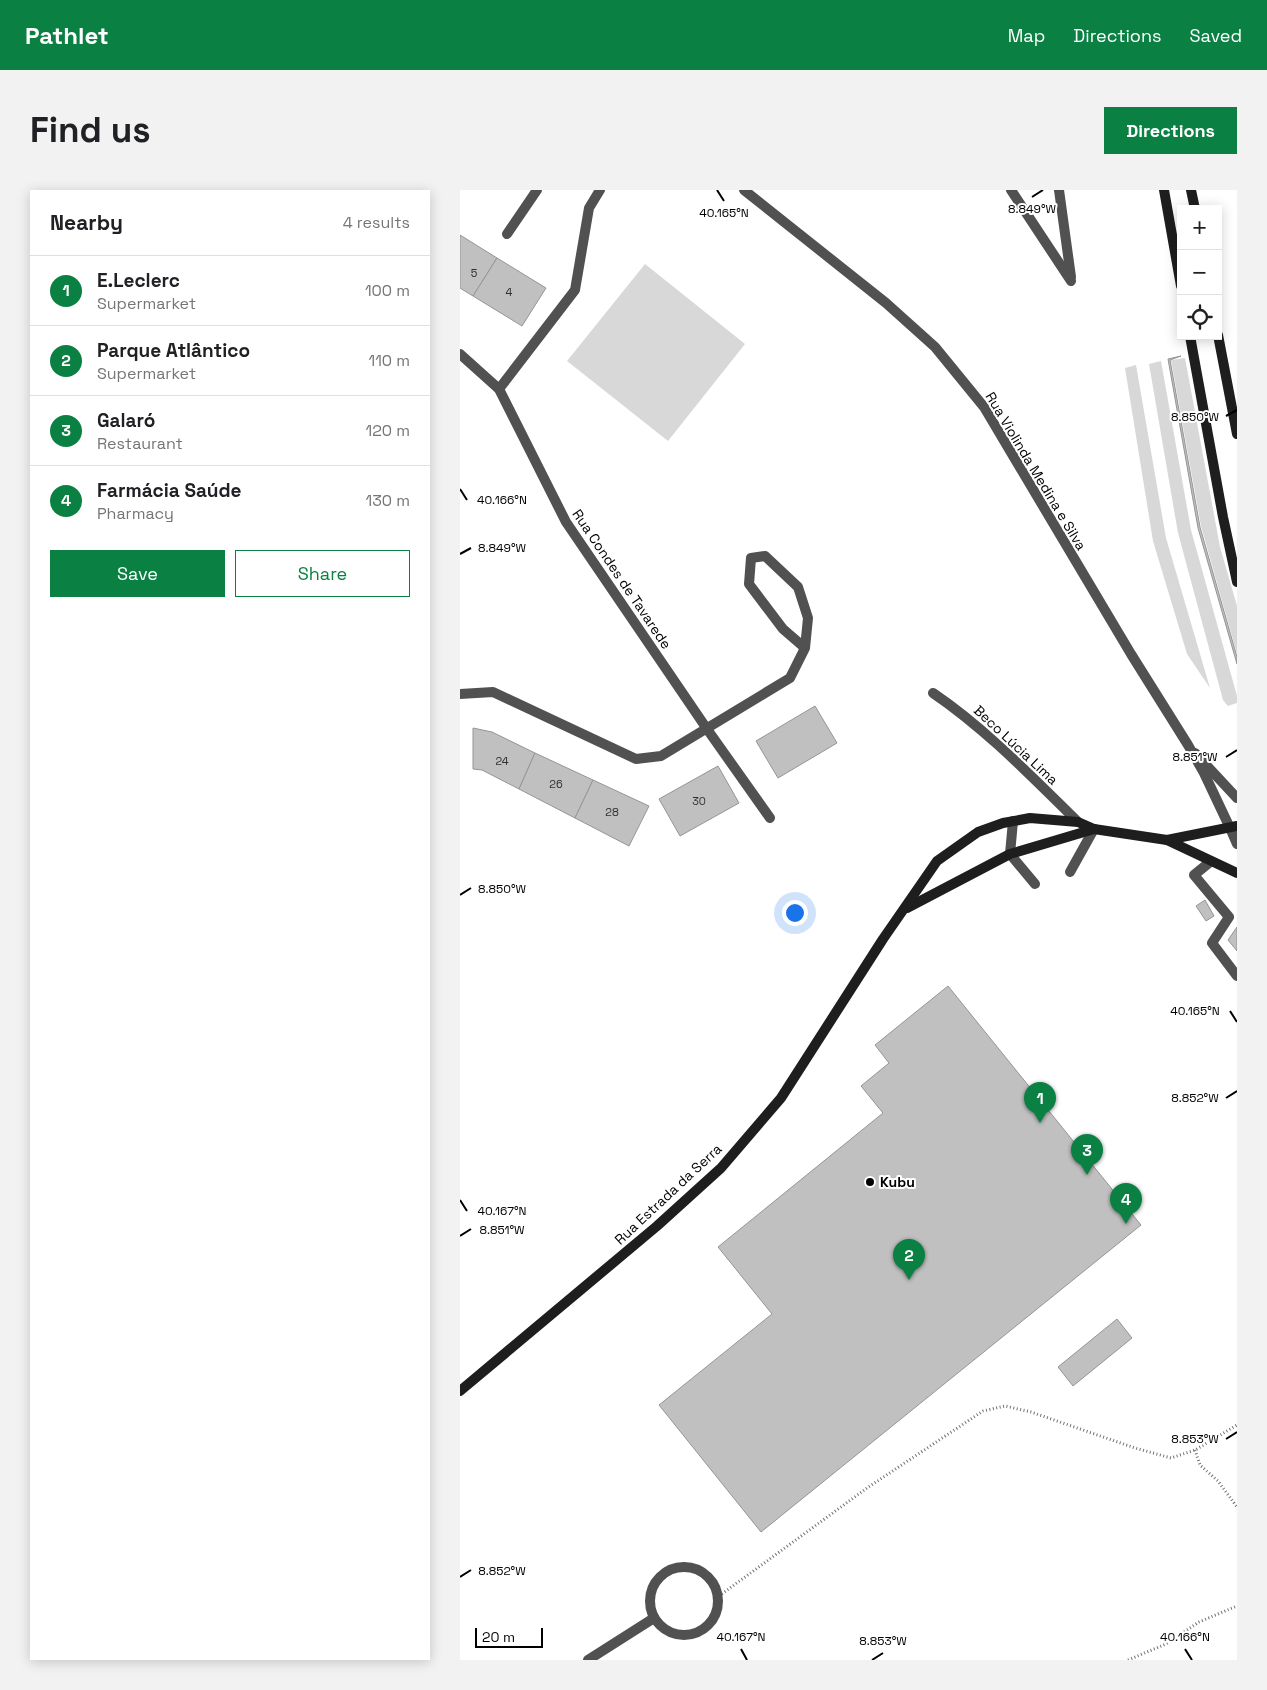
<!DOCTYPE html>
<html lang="en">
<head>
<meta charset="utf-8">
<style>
	:root { --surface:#fff; --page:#f2f2f2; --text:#202124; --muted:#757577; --line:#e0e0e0; --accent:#0b8043 }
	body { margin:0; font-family:"Space Grotesk",sans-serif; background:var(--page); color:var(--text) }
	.controls { position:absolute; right:15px; top:15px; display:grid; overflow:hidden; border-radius:0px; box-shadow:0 2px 12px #0003 }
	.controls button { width:45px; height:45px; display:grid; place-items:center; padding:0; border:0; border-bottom:1px solid var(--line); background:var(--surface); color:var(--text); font:25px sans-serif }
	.scale { position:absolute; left:15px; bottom:12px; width:68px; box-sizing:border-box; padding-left:5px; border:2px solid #000; border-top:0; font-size:14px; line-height:18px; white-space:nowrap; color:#000; -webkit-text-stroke:4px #fff; paint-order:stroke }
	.you { position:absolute; left:334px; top:722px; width:18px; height:18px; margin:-12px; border:4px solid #fff; border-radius:50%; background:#1a73e8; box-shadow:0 0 0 8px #1a73e833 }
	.badge { display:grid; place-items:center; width:32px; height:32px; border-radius:50%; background:var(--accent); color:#fff; font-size:16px; font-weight:700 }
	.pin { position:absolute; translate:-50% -41px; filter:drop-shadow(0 1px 2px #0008) }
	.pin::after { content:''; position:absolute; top:26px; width:18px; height:15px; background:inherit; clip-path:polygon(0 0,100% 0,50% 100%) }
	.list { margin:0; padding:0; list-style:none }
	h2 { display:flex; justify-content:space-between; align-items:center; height:65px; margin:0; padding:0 20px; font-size:21px }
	h2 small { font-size:16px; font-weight:400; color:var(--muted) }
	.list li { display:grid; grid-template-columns:32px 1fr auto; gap:15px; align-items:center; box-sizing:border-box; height:70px; padding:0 20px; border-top:1px solid var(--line) }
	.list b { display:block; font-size:19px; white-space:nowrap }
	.list p { margin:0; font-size:16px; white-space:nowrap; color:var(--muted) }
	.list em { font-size:16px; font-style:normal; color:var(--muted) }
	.actions { display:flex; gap:10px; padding:15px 20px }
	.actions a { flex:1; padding:11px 0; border:1px solid var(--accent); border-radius:0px; text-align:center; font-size:18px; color:var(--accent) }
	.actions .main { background:var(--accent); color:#fff }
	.icon { flex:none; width:28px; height:28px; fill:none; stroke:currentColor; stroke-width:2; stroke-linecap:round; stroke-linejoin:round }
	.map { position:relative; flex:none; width:777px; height:1470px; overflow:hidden; border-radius:0px }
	header { display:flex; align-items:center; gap:30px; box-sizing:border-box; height:70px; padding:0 25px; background:var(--accent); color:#fff }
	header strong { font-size:24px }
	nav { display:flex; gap:28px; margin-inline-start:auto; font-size:18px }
	.intro { display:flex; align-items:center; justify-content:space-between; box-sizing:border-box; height:120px; padding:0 30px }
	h1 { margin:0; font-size:35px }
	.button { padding:12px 22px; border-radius:0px; background:var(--accent); color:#fff; font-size:18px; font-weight:700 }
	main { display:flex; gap:30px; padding:0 30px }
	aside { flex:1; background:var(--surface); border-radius:0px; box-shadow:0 2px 12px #0003 }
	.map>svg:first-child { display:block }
	.green { fill:#d8d8d8 }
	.building { fill:#c0c0c0; stroke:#959595 }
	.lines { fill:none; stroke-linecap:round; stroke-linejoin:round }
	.path { stroke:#737373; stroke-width:3; stroke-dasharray:1 2.5; stroke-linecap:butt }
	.lane { stroke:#515151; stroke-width:10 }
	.street { stroke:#515151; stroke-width:10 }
	.secondary { stroke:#1e1e1e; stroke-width:10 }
	.ticks { fill:none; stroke:#000; stroke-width:2 }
	.poi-dot { fill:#000; stroke:#fff; stroke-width:2 }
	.labels { text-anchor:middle; stroke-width:4; stroke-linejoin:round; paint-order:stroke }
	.number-label { font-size:11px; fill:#303030 }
	.street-label { font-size:14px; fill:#000; stroke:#fff }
	.poi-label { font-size:14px; font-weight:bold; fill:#000; stroke:#fff; text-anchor:start }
	.ticks-label { font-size:12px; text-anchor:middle; fill:#000; stroke:#fff; stroke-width:4; stroke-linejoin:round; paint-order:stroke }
</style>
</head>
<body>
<header>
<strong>Pathlet</strong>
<nav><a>Map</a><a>Directions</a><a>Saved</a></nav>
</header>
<div class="intro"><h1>Find us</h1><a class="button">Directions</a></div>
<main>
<aside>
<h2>Nearby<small>4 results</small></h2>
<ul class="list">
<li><span class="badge">1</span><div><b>E.Leclerc</b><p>Supermarket</p></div><em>100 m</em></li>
<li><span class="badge">2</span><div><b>Parque Atlântico</b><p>Supermarket</p></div><em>110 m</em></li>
<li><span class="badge">3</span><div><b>Galaró</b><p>Restaurant</p></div><em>120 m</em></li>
<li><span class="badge">4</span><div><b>Farmácia Saúde</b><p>Pharmacy</p></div><em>130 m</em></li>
</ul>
<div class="actions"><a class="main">Save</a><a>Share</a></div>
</aside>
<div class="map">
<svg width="777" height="1470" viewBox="0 0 777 1470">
	<rect width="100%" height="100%" fill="#fff"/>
	<g class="green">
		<path d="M 185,74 L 285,154 L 208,251 L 107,171 Z"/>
		<path d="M 725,168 L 760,357 L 777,416 L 777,464 L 741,336 L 711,170 Z"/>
		<path d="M 701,171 L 731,340 L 777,506 L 777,513 L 768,516 L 763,510 L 718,343 L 689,174 Z"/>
		<path d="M 676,175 L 706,348 L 750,498 L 727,464 L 693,351 L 665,178 Z"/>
	</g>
	<g class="building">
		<path d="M 0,45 L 37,68 L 13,106 L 0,98 Z"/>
		<path d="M 37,68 L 86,98 L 62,136 L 13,106 Z"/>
		<path d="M 721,166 L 710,170 L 740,337 L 777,467 L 777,474 L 738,338 L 708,169 Z"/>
		<path d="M 355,516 L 377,553 L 318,588 L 296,551 Z"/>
		<path d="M 13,538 L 32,542 L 75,563 L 59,599 L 22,580 L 13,579 Z"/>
		<path d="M 75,563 L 133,590 L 115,628 L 59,599 Z"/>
		<path d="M 258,576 L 279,613 L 220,646 L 199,609 Z"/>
		<path d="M 133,590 L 189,616 L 169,656 L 115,628 Z"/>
		<path d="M 745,710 L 754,726 L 746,731 L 736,716 Z"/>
		<path d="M 777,737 L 777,761 L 768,750 Z"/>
		<path d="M 488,796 L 681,1035 L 301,1342 L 199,1215 L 312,1124 L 258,1057 L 423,923 L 401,896 L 429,873 L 415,855 Z"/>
		<path d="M 657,1129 L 672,1148 L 613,1196 L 598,1177 Z"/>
	</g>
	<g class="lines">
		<g class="path">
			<path d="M 735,1260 L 740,1275 L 758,1291 L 777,1317"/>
			<path d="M 259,1406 L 407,1298 L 523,1221 L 545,1216 L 571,1222 L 675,1258 L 711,1268 L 735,1260 L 777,1235"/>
			<path d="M 668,1470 L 706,1454 L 739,1432 L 777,1416"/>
		</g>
		<g class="lane">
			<path d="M 735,563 L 777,608"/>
			<path d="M 553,631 L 550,664 L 575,694"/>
			<path d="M 770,638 L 777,654"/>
			<path d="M 750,672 L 734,685 L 769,727 L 752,753 L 777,786"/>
			<path d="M 610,682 L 634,639"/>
		</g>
		<g class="street">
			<path d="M 284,0 L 426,113 L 475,157 L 524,217 L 671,464 L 728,555 L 744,583 L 770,638"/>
			<path d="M 551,0 L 611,91"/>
			<path d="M 599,0 L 611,87"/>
			<path d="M 47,44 L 77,0"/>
			<path d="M 0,164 L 39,199 L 106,332 L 247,539 L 310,628"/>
			<path d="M 39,199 L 115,100 L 129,18 L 140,0"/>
			<path d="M 473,503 C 526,539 572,587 618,632"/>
			<path d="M 0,504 L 33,502 L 176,569 L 201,566 L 330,488 L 345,458 L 348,428 L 338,397 L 305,366 L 291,368 L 289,394 L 323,439 L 345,458"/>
			<circle cx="224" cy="1411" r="34"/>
			<path d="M 128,1470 L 194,1428"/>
		</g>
		<g class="secondary">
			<path d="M 704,0 L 721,96"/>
			<path d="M 731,0 L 735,19"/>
			<path d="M 758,145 L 777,244"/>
			<path d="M 730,146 L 763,327 L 777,392"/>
			<path d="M 707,650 L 777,636"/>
			<path d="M 447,718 L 550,664 L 634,639"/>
			<path d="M 0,1201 L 197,1036 L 261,978 L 321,908 L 423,749 L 477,671 L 518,642 L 543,633 L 570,628 L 618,632 L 634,639 L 707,650 L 777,683"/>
		</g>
	</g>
	<path class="ticks" d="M 257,0 L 264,11M 572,7 L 583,0M 766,226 L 777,220M 0,299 L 7,310M 0,364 L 11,358M 766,567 L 777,560M 0,705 L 11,698M 770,821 L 777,832M 766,908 L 777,901M 0,1010 L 7,1021M 0,1046 L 11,1039M 766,1249 L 777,1242M 0,1387 L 11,1380M 281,1459 L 287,1470M 725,1459 L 732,1470M 412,1470 L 423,1463"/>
	<circle class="poi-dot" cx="410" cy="992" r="5"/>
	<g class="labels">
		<g class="number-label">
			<text x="14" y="87">5</text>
			<text x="49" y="106">4</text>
			<text x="42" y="575">24</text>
			<text x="96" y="598">26</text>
			<text x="239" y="615">30</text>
			<text x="152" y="626">28</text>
		</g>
		<g class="street-label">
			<text transform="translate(576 281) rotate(59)" y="5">Rua Violinda Medina e Silva</text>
			<text transform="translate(162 389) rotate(56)" y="5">Rua Condes de Tavarede</text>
			<text transform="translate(556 555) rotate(43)" y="5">Beco Lúcia Lima</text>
			<text transform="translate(208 1004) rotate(-43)" y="5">Rua Estrada da Serra</text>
		</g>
		<g class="poi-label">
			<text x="420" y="997">Kubu</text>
		</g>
	</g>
	<g class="ticks-label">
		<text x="572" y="23">8.849°W</text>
		<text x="264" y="27">40.165°N</text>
		<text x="735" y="231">8.850°W</text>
		<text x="42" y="314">40.166°N</text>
		<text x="42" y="362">8.849°W</text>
		<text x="735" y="571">8.851°W</text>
		<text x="42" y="703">8.850°W</text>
		<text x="735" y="825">40.165°N</text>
		<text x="735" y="912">8.852°W</text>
		<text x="42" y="1025">40.167°N</text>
		<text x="42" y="1044">8.851°W</text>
		<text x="735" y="1253">8.853°W</text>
		<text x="42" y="1385">8.852°W</text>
		<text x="281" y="1451">40.167°N</text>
		<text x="725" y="1451">40.166°N</text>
		<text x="423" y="1455">8.853°W</text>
	</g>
</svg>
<div class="controls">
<button>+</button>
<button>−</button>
<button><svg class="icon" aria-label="locate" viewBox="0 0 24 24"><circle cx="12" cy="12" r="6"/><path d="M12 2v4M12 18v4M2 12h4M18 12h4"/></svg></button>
</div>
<div class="scale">20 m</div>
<div class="you"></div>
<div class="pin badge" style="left:580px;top:933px">1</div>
<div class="pin badge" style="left:449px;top:1090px">2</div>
<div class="pin badge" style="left:627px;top:985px">3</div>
<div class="pin badge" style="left:666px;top:1034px">4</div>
</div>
</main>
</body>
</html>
